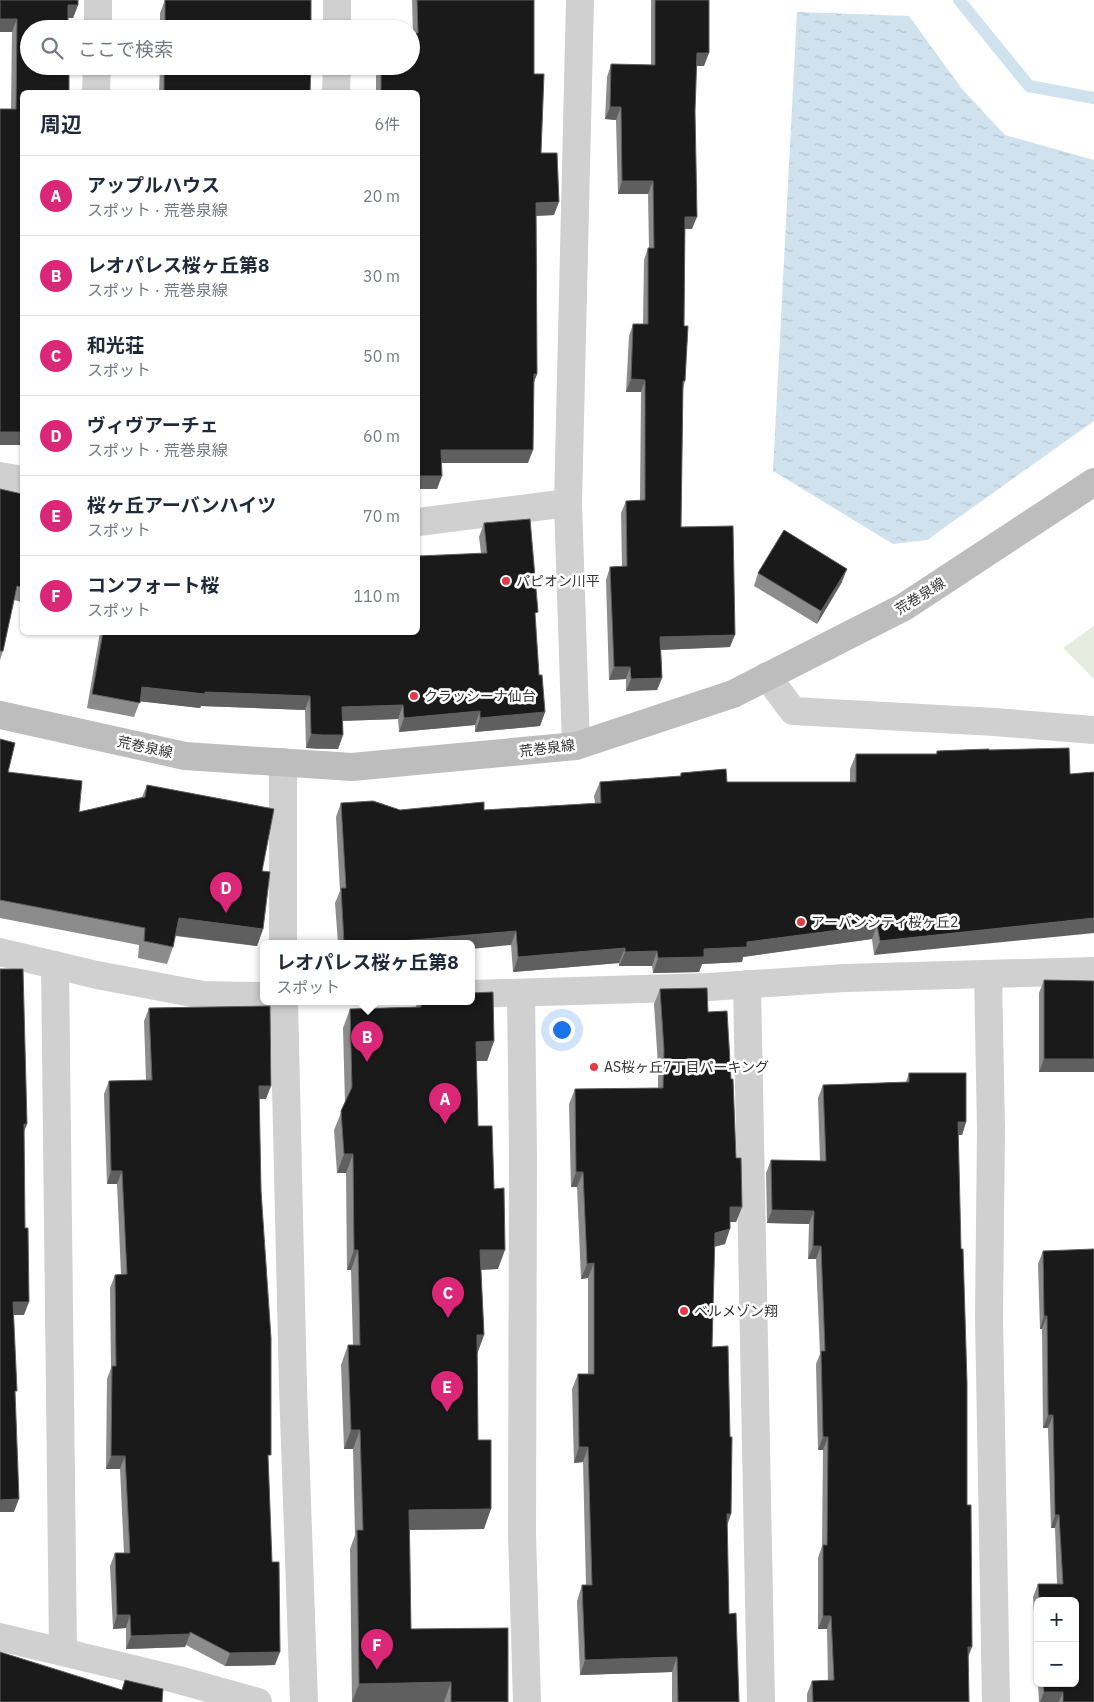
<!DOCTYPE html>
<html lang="ja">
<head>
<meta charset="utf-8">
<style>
	:root { --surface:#fff; --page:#f6f6f7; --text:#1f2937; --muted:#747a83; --line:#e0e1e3; --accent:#db2777 }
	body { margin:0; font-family:"IBM Plex Sans","Noto Sans JP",sans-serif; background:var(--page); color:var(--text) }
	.controls { position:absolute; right:15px; bottom:15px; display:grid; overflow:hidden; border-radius:8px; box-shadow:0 1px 4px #0004 }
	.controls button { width:45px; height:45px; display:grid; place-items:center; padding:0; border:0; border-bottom:1px solid var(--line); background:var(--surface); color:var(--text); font:25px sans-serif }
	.you { position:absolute; left:561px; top:1029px; width:18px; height:18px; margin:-12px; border:4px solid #fff; border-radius:50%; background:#1a73e8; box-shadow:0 0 0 8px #1a73e833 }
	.badge { display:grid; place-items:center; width:32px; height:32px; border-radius:50%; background:var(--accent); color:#fff; font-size:16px; font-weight:700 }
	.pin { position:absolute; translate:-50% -41px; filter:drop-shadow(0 1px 2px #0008) }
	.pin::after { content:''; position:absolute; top:26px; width:18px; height:15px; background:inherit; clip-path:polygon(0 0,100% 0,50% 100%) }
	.popup { position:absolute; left:260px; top:940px; width:215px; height:65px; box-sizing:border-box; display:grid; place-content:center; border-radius:8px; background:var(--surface); filter:drop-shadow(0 1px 4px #0005); font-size:16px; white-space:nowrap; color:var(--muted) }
	.popup b { font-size:19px; color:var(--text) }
	.popup::after { content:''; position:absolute; left:50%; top:100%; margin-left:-10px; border:10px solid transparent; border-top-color:var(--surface) }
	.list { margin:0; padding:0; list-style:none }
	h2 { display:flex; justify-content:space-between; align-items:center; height:65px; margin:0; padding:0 20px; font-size:21px }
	h2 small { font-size:16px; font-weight:400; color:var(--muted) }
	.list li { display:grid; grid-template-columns:32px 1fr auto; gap:15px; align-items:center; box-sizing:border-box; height:80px; padding:0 20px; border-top:1px solid var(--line) }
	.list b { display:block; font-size:19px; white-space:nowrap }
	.list p { margin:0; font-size:16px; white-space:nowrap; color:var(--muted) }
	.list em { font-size:16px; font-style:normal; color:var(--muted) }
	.icon { flex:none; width:28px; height:28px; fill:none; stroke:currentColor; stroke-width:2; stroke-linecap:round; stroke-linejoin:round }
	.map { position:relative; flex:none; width:1094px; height:1702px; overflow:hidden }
	.search { position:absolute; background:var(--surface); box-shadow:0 1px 4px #0004; left:20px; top:20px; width:400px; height:55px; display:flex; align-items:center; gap:12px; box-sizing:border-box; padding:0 18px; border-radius:28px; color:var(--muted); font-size:19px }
	.panel { position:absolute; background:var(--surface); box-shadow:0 1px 4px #0004; left:20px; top:90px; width:400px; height:545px; border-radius:8px }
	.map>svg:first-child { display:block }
	.park { fill:#e6ecdf }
	.water { fill:url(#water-ripples) }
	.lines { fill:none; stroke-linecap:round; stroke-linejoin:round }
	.stream { stroke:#cfe2ee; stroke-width:12 }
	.street { stroke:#d0d0d0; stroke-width:28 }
	.secondary { stroke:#bdbdbd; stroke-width:28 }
	.wall { fill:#8c8c8c }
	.shaded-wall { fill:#5f5f5f }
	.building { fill:#1a1a1a; stroke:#5f5f5f }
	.poi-dot { fill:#e63946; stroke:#fff; stroke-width:2 }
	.labels { text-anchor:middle; stroke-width:5; stroke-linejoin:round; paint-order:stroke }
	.poi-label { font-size:14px; fill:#333; stroke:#fff; text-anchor:start }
	.street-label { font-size:14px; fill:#333; stroke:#fff }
</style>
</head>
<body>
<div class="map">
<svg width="1094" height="1702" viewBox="0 0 1094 1702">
	<defs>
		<pattern id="water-ripples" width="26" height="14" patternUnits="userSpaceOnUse" patternTransform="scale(1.25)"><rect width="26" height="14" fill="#cfe2ee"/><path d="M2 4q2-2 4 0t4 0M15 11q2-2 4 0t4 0" fill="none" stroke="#b2c2cd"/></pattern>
	</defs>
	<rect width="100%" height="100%" fill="#fff"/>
	<path class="park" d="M 1094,626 L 1094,679 L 1063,648 Z"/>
	<path class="water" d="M 797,12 L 909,16 L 962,89 L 1005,135 L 1094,160 L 1094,421 L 927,540 L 893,544 L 773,471 Z"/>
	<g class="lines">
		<path class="stream" d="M 959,0 L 1029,86 L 1094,98"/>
		<g class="street">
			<path d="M 98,29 L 98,0"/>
			<path d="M 337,29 L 337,0"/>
			<path d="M 96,92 L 97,66"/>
			<path d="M 336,92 L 337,66"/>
			<path d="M 0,476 L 22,480"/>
			<path d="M 418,522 L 568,503"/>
			<path d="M 767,676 L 793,711 L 995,722 L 1094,730"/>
			<path d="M 576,746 L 568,503 L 580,0"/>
			<path d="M 283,762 L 283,943"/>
			<path d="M 0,952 L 97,975 L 203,995 L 263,996"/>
			<path d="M 55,965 L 63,1652"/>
			<path d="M 988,974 L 991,1129 L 989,1316 L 996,1702"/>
			<path d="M 747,984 L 761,1702"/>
			<path d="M 521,993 L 523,1155 L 522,1535 L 527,1702"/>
			<path d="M 471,994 L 709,987 L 844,978 L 1094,971"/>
			<path d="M 284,1001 L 293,1387 L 304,1702"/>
			<path d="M 0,1637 L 179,1680 L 258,1702"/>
		</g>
		<path class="secondary" d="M 0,715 L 185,756 L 352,767 L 576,746 L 733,694 L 904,607 L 1094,482"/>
	</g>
	<g class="wall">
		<path d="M 0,0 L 78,5 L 73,18 L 68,18 L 22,445 L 11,109 L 12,32 Z"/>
		<path d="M 165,0 L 311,0 L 311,29 L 160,29 L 160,13 Z"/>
		<path d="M 412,0 L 534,0 L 534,74 L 541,153 L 554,215 L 536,216 L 537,374 L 534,382 L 528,463 L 442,463 L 437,489 L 418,489 L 418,92 L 376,92 L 376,66 L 411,66 L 413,33 Z"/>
		<path d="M 651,0 L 709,0 L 704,66 L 696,66 L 692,229 L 685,229 L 684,326 L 685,381 L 683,389 L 681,527 L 730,647 L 661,650 L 662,678 L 657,690 L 626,691 L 626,679 L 609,680 L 606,580 L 610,567 L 622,567 L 621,513 L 626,501 L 640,501 L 641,392 L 626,392 L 629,336 L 633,324 L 643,324 L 644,260 L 648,248 L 649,248 L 648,194 L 618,194 L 616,120 L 605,119 L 607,77 L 611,64 L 651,65 Z"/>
		<path d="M 160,66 L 311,66 L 310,92 L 159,92 Z"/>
		<path d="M 0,489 L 22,494 L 22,602 L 14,600 L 3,651 L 0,660 Z"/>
		<path d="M 484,523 L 535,619 L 539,675 L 545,712 L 540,726 L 475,732 L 475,725 L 399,732 L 398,719 L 343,721 L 343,735 L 338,749 L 317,749 L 306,748 L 305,710 L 201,706 L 200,708 L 140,701 L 134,717 L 87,708 L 100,632 L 418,632 L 481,553 L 479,537 Z"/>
		<path d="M 758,573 L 842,582 L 817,624 L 754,586 Z"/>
		<path d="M 0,739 L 8,772 L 79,812 L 142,797 L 147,785 L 262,871 L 263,929 L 257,946 L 175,936 L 173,947 L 167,964 L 138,958 L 139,945 L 0,918 Z"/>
		<path d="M 989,749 L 874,955 L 872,939 L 743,957 L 742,962 L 702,964 L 699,972 L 653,973 L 652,966 L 619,966 L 619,963 L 513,972 L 511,945 L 471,943 L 338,943 L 335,903 L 340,891 L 336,817 L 341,803 L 400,810 L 484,810 L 595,803 L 594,796 L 600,782 L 680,776 L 681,773 L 727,782 L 850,782 L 850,769 L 856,754 L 936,754 L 937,751 Z"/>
		<path d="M 1044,980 L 1094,981 L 1094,1072 L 1039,1072 L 1039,993 Z"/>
		<path d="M 660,989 L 708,1012 L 736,1158 L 742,1207 L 736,1222 L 730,1222 L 725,1244 L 714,1247 L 712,1347 L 727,1526 L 729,1614 L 739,1702 L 672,1702 L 672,1672 L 580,1675 L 577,1601 L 582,1585 L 586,1585 L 583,1462 L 574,1463 L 572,1389 L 578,1374 L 588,1374 L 588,1278 L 581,1279 L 577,1187 L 571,1187 L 569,1104 L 575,1089 L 658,1088 L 658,1065 L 654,1004 Z"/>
		<path d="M 418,1001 L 471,1001 L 494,1041 L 487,1061 L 476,1061 L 478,1126 L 494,1189 L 498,1269 L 481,1270 L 484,1335 L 477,1354 L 478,1440 L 484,1529 L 410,1530 L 411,1629 L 508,1702 L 352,1702 L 350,1549 L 355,1535 L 353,1449 L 344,1449 L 341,1365 L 348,1345 L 353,1345 L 351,1270 L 347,1270 L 346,1173 L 337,1173 L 334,1130 L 345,1103 L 343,1028 L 350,1009 L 416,1007 Z"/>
		<path d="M 149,1008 L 266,1099 L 259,1099 L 268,1462 L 275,1665 L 225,1666 L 186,1645 L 185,1647 L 126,1649 L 126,1628 L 113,1629 L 110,1566 L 115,1553 L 124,1553 L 120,1469 L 106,1469 L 107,1379 L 111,1368 L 110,1288 L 115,1275 L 121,1274 L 117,1184 L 107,1184 L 104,1094 L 109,1081 L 146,1080 L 144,1021 Z"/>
		<path d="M 909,1073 L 966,1122 L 962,1135 L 958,1135 L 969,1702 L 807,1702 L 807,1694 L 812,1681 L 828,1681 L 827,1629 L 818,1629 L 818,1558 L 822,1546 L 823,1450 L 818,1450 L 816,1364 L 820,1354 L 816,1259 L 808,1259 L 809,1224 L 767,1223 L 766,1173 L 771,1160 L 820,1161 L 818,1098 L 823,1085 L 906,1082 Z"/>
		<path d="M 1043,1251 L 1094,1702 L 1039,1702 L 1038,1683 L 1075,1683 L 1075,1601 L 1038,1601 L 1038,1678 L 1033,1597 L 1038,1584 L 1057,1584 L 1055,1528 L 1051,1528 L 1048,1428 L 1043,1428 L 1042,1329 L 1040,1329 L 1038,1264 Z"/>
	</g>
	<g class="shaded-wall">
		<path d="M 68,5 L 78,5 L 73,18 L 63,18 Z"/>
		<path d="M 0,19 L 17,19 L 12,32 L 0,32 Z"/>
		<path d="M 697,53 L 709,53 L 704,66 L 692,66 Z"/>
		<path d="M 610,107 L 621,107 L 616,120 L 605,119 Z"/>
		<path d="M 622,181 L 653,181 L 648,194 L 618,194 Z"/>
		<path d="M 559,202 L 554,215 L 531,216 L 536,203 Z"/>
		<path d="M 685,217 L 697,217 L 692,229 L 680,229 Z"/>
		<path d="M 534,374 L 537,374 L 532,387 Z"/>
		<path d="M 631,379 L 645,380 L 641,392 L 626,392 Z"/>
		<rect x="0" y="432" width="22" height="13"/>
		<path d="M 441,450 L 533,450 L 528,463 L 437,463 Z"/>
		<path d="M 418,476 L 442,476 L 437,489 L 418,489 Z"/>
		<path d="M 847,569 L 842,582 L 817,624 L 821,611 Z"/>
		<path d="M 735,635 L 730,647 L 656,650 L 660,637 Z"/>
		<path d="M 614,667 L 630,667 L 626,679 L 609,680 Z"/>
		<path d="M 662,678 L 657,690 L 626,691 L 631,679 Z"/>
		<path d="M 142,687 L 205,692 L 310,696 L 305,710 L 201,706 L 200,708 L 137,701 Z"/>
		<path d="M 403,705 L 398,719 L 337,721 L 342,707 Z"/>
		<path d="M 480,711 L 475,725 L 399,732 L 404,718 Z"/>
		<path d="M 545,712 L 540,726 L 475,732 L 480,718 Z"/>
		<path d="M 311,734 L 343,735 L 338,749 L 306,748 Z"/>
		<path d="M 179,918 L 263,929 L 257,946 L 172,935 Z"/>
		<path d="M 1094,918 L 1094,933 L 874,955 L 880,941 Z"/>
		<path d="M 877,925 L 872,939 L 743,957 L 742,962 L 702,964 L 699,972 L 653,973 L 658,958 L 704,949 L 747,942 Z"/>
		<path d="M 516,931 L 511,945 L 471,949 L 471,943 L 379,943 Z"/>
		<path d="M 625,948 L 619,963 L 513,972 L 518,957 Z"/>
		<path d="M 657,951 L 652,966 L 619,966 L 625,952 Z"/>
		<path d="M 494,1041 L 487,1061 L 468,1061 L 476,1042 Z"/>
		<path d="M 1044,1059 L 1094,1059 L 1094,1072 L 1039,1072 Z"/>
		<path d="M 259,1086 L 271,1086 L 266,1099 L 254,1099 Z"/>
		<path d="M 958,1122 L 966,1122 L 962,1135 L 953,1135 Z"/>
		<path d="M 24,1124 L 27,1124 L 22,1137 Z"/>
		<path d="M 344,1154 L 353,1154 L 346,1173 L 337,1173 Z"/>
		<path d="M 111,1171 L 122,1171 L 117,1184 L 107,1184 Z"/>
		<path d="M 576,1172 L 583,1172 L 577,1187 L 571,1187 Z"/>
		<path d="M 730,1207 L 742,1207 L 736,1222 L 725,1222 Z"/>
		<path d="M 772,1210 L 814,1211 L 809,1224 L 767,1223 Z"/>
		<path d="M 730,1229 L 725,1244 L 709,1248 L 715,1233 Z"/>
		<path d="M 813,1246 L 821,1246 L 816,1259 L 808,1259 Z"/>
		<path d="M 354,1250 L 358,1250 L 351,1270 L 347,1270 Z"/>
		<path d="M 480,1250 L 505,1250 L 498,1269 L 473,1270 Z"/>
		<path d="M 594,1263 L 588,1278 L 581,1279 L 587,1264 Z"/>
		<path d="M 13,1302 L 29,1302 L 24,1315 L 8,1315 Z"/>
		<path d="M 1044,1316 L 1047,1316 L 1042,1329 L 1040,1329 Z"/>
		<path d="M 477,1335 L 484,1335 L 477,1354 L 470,1354 Z"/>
		<path d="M 1048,1415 L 1053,1415 L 1048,1428 L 1043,1428 Z"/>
		<path d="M 351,1430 L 360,1430 L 353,1449 L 344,1449 Z"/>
		<path d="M 823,1437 L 828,1437 L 823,1450 L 818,1450 Z"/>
		<path d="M 579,1447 L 588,1447 L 583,1462 L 574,1463 Z"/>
		<path d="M 111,1456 L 125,1456 L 120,1469 L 106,1469 Z"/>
		<path d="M 19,1499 L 14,1512 L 0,1512 L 0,1500 Z"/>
		<path d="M 491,1509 L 484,1529 L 402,1530 L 409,1510 Z"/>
		<path d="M 727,1514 L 731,1514 L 726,1529 Z"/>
		<path d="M 1055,1515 L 1059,1515 L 1055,1528 L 1051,1528 Z"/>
		<path d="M 117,1615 L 130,1615 L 126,1628 L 113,1629 Z"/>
		<path d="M 823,1616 L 831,1616 L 827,1629 L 818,1629 Z"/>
		<path d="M 190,1634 L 185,1647 L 126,1649 L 131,1636 Z"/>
		<path d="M 968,1647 L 972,1647 L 967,1660 Z"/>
		<path d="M 280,1652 L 275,1665 L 225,1666 L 230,1653 Z"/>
		<path d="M 677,1657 L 672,1672 L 580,1675 L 585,1660 Z"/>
		<path d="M 451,1682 L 444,1702 L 352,1702 L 359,1684 Z"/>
		<path d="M 1044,1692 L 1063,1692 L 1059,1702 L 1040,1702 Z"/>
	</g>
	<g class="building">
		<path d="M 0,0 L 78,0 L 78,5 L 68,5 L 68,29 L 29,29 L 29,66 L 69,66 L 69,92 L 22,92 L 22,432 L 0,432 L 0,109 L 16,109 L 17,19 L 0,19 Z"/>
		<rect x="165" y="0" width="146" height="29"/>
		<path d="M 417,0 L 534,0 L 534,74 L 544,74 L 541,153 L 557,153 L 559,202 L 536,203 L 537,374 L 534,374 L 533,450 L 441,450 L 442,476 L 418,476 L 418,92 L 381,92 L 381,66 L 411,66 L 411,33 L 418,33 Z"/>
		<path d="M 655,0 L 709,0 L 709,53 L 697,53 L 695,111 L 697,217 L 685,217 L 684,326 L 688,326 L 685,381 L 683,381 L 681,527 L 733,526 L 735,635 L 660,637 L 662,678 L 631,679 L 630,667 L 614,667 L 610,567 L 627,566 L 626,501 L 645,500 L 645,380 L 631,379 L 633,324 L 648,324 L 648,248 L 654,248 L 653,181 L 622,181 L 621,107 L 610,107 L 611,64 L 655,65 Z"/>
		<path d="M 164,66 L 311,66 L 310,92 L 164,92 Z"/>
		<path d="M 0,489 L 22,494 L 22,587 L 17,586 L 3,651 L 0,651 Z"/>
		<path d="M 530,519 L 538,612 L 535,613 L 539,675 L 542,675 L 545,712 L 480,718 L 480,711 L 404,718 L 403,705 L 342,707 L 343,735 L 322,735 L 311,734 L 310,696 L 205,692 L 205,694 L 142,687 L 140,703 L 92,694 L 103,632 L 418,632 L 418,556 L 487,553 L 484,523 Z"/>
		<path d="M 784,530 L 847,569 L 821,611 L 758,573 Z"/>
		<path d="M 0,739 L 15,743 L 8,772 L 82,781 L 79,812 L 145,797 L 147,785 L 274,809 L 262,871 L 270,872 L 263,929 L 179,918 L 173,947 L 144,941 L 145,928 L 0,900 Z"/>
		<path d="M 1069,748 L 1070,774 L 1094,772 L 1094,918 L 880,941 L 877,925 L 747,942 L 747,947 L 704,949 L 704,957 L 658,958 L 657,951 L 625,952 L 625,948 L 518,957 L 516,931 L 379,943 L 344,943 L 341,888 L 346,888 L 341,803 L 373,801 L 400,810 L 484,802 L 484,810 L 601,803 L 600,782 L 681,776 L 681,773 L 726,769 L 727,782 L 856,782 L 856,754 L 937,754 L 937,751 L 989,749 L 989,750 Z"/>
		<path d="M 0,969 L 23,969 L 27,1124 L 24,1124 L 25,1228 L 28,1228 L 29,1302 L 13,1302 L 17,1391 L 15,1391 L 19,1499 L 0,1500 Z"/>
		<path d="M 1044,980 L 1094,981 L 1094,1059 L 1044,1059 Z"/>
		<path d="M 707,988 L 708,1012 L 727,1011 L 731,1079 L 733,1079 L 736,1158 L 741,1158 L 742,1207 L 730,1207 L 730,1229 L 715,1233 L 712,1347 L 728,1346 L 730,1437 L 732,1437 L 731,1514 L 727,1514 L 729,1614 L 736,1613 L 739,1702 L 678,1702 L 677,1657 L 585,1660 L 582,1585 L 592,1585 L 588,1447 L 579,1447 L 578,1374 L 594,1374 L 594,1263 L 587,1264 L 583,1172 L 576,1172 L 575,1089 L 663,1088 L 664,1050 L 660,989 Z"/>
		<path d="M 493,992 L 494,1041 L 476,1042 L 478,1126 L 492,1126 L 494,1189 L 504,1188 L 505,1250 L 480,1250 L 484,1335 L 477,1335 L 478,1440 L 491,1440 L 491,1509 L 409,1510 L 411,1629 L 508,1628 L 508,1702 L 451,1702 L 451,1682 L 359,1684 L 357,1530 L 363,1530 L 360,1430 L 351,1430 L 348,1345 L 360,1345 L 358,1250 L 354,1250 L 353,1154 L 344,1154 L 341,1111 L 352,1087 L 350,1009 L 421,1007 L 421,1001 L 471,1001 L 471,993 Z"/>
		<path d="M 270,1006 L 271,1086 L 259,1086 L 261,1191 L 271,1338 L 271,1455 L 268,1455 L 272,1562 L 279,1562 L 280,1652 L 230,1653 L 190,1632 L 190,1634 L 131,1636 L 130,1615 L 117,1615 L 115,1553 L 130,1553 L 125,1456 L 111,1456 L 112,1366 L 116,1366 L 115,1275 L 127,1274 L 122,1171 L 111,1171 L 109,1081 L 152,1080 L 149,1008 Z"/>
		<path d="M 909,1073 L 966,1073 L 966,1122 L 958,1122 L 961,1249 L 963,1249 L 967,1383 L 967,1505 L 971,1505 L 972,1647 L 968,1647 L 969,1702 L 813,1702 L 812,1681 L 834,1680 L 831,1616 L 823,1616 L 823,1545 L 827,1545 L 828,1437 L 823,1437 L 821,1351 L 825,1351 L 821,1246 L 813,1246 L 814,1211 L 772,1210 L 771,1160 L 826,1161 L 823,1085 L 909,1082 Z"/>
		<path d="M 1094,1249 L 1094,1702 L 1063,1702 L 1063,1692 L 1044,1692 L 1043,1683 L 1075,1683 L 1075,1601 L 1039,1601 L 1038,1584 L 1063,1584 L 1059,1515 L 1055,1515 L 1053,1415 L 1048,1415 L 1047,1316 L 1044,1316 L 1043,1251 Z"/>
		<path d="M 0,1652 L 122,1690 L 125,1680 L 163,1689 L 162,1702 L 0,1702 Z"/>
	</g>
	<g class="poi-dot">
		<circle cx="506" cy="581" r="5"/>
		<circle cx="414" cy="696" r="5"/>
		<circle cx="801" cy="922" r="5"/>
		<circle cx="594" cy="1067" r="5"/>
		<circle cx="684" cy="1311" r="5"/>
	</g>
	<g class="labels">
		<g class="poi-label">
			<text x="516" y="586">パピオン川平</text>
			<text x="424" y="701">クラッシーナ仙台</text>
			<text x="811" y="927">アーバンシティ桜ヶ丘2</text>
			<text x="604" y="1072">AS桜ヶ丘7丁目パーキング</text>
			<text x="694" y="1316">ベルメゾン翔</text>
		</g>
		<g class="street-label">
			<text transform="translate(920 596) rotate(-32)" y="5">荒巻泉線</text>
			<text transform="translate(145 747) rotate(12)" y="5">荒巻泉線</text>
			<text transform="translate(547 748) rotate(-7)" y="5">荒巻泉線</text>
		</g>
	</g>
</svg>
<div class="controls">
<button>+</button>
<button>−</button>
</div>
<div class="you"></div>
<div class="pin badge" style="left:445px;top:1124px">A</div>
<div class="pin badge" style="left:367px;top:1062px">B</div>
<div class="popup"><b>レオパレス桜ヶ丘第8</b>スポット</div>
<div class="pin badge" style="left:448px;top:1318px">C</div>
<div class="pin badge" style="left:226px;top:913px">D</div>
<div class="pin badge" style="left:447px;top:1412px">E</div>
<div class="pin badge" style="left:377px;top:1670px">F</div>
<div class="search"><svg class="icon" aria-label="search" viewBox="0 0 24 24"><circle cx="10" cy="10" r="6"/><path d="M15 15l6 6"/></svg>ここで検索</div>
<section class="panel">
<h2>周辺<small>6件</small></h2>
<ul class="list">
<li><span class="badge">A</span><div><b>アップルハウス</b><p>スポット · 荒巻泉線</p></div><em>20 m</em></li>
<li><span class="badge">B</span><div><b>レオパレス桜ヶ丘第8</b><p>スポット · 荒巻泉線</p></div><em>30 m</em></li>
<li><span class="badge">C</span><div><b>和光荘</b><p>スポット</p></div><em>50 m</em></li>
<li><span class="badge">D</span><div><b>ヴィヴアーチェ</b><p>スポット · 荒巻泉線</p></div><em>60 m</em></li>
<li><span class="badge">E</span><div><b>桜ヶ丘アーバンハイツ</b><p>スポット</p></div><em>70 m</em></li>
<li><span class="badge">F</span><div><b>コンフォート桜</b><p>スポット</p></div><em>110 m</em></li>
</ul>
</section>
</div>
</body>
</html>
